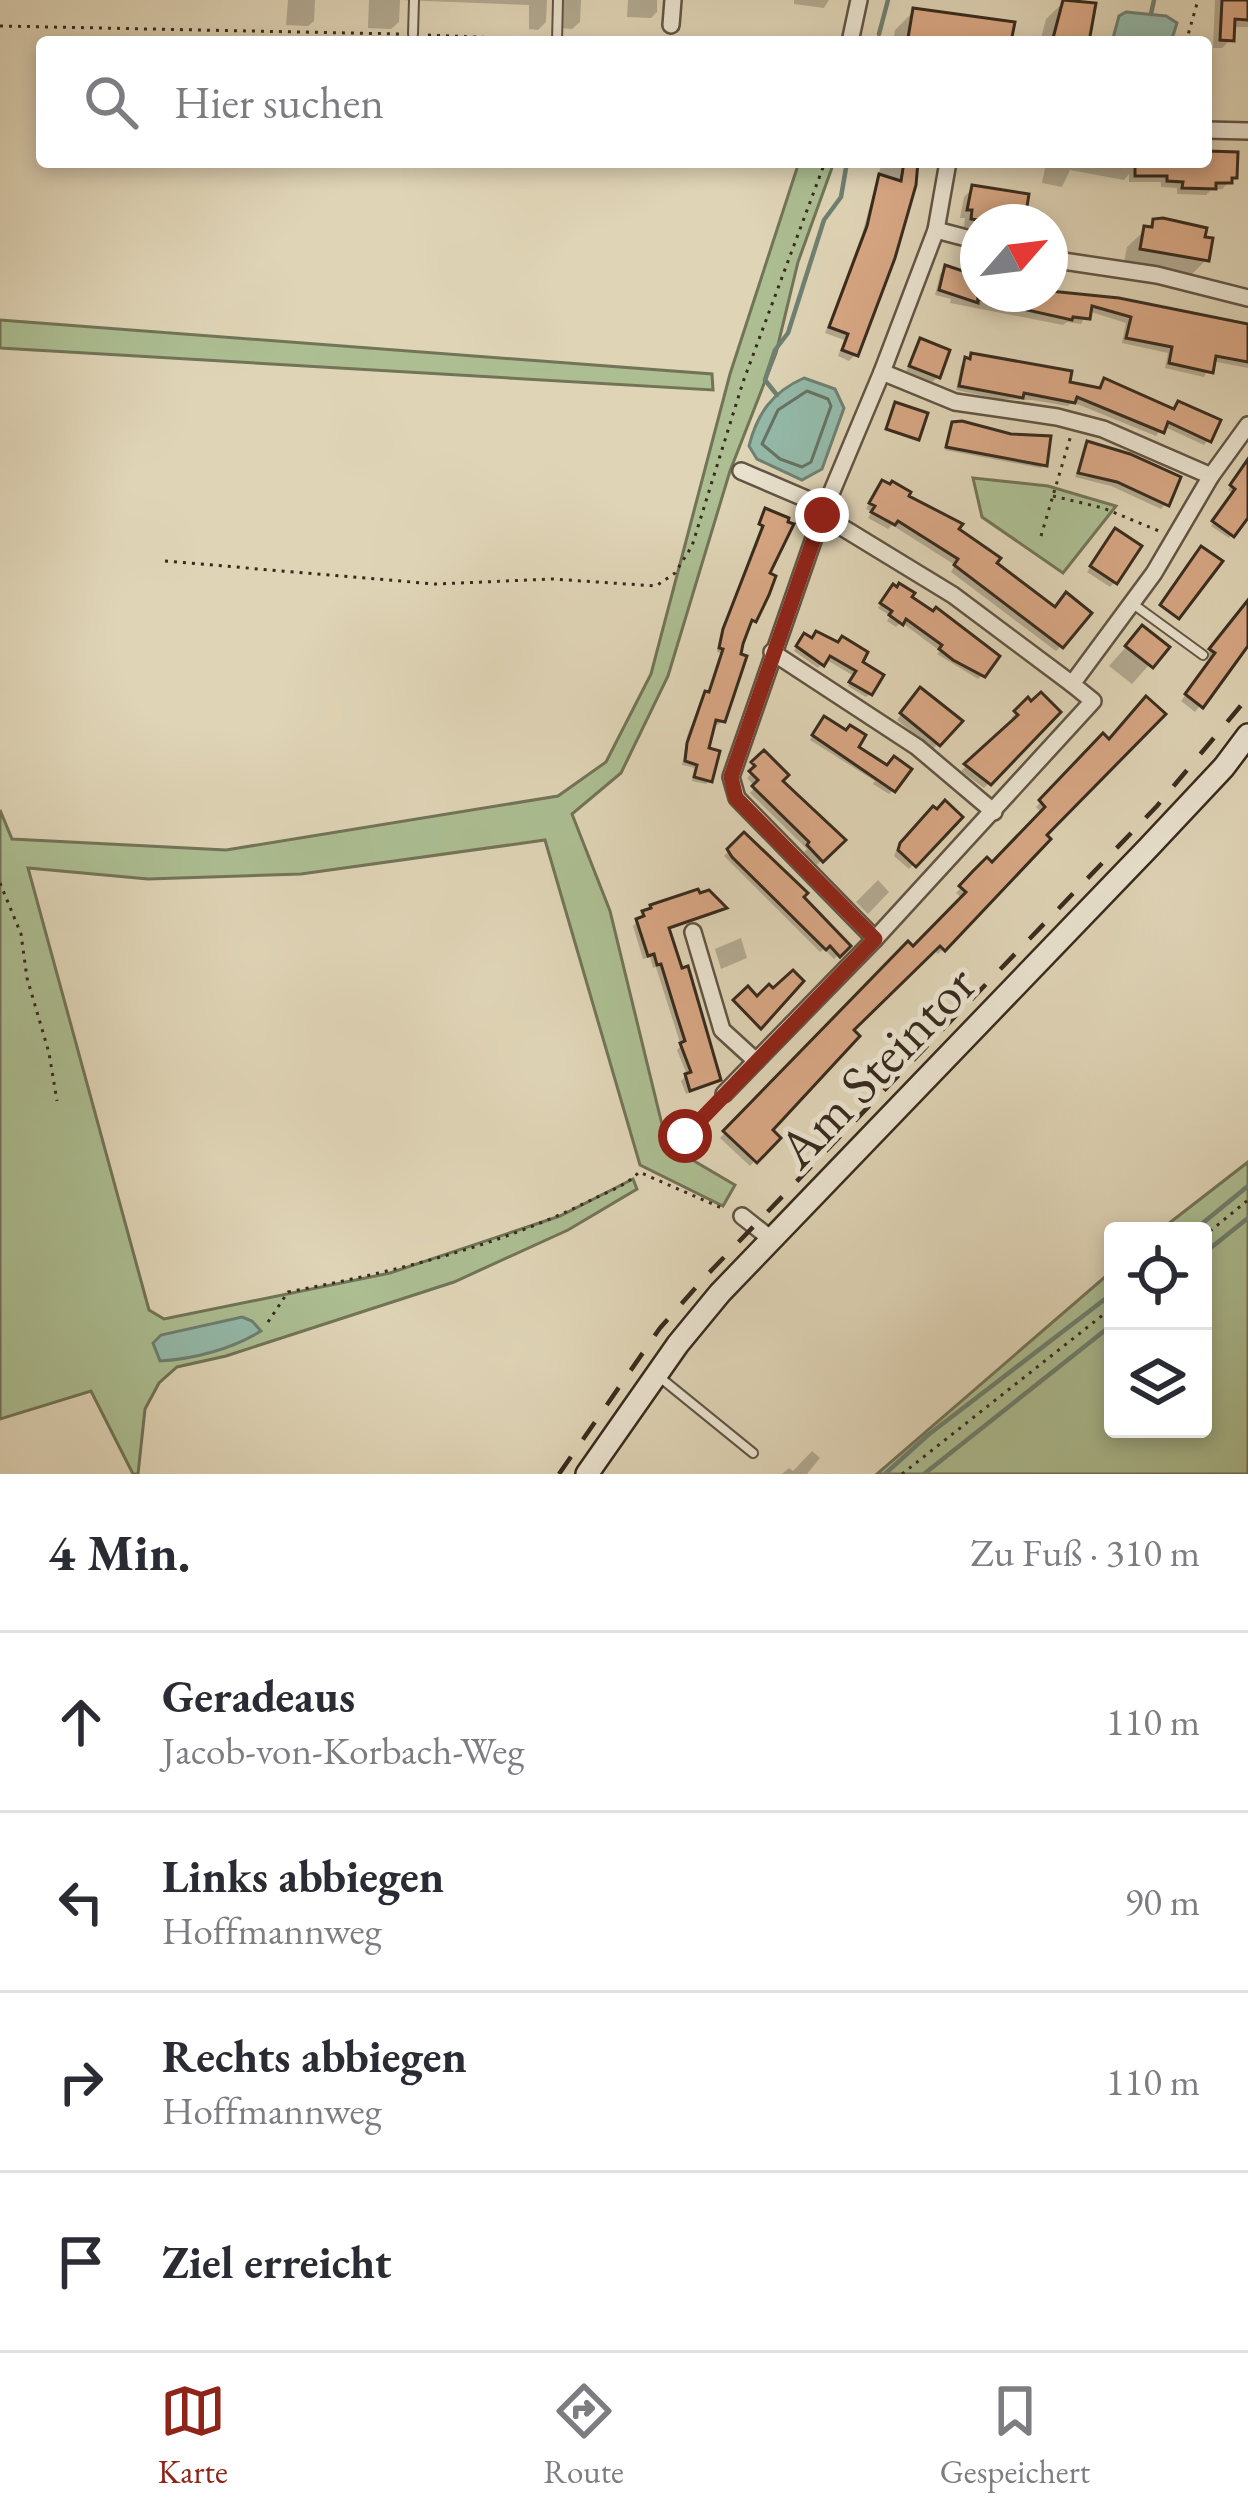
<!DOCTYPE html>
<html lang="de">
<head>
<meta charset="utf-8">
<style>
	:root { --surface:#fff; --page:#f7f7f7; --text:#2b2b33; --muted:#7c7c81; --line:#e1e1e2; --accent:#8f2418 }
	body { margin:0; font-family:"EB Garamond",serif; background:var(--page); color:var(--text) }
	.controls { position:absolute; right:36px; bottom:36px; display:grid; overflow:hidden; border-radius:12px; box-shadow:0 6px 18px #0003 }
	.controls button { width:108px; height:108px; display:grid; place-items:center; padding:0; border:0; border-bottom:3px solid var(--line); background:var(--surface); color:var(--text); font:60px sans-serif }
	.compass { position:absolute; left:960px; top:204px; width:108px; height:108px; border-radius:50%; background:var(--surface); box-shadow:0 6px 18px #0003; rotate:62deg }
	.stop { position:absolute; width:36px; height:36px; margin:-27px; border:9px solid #8f2418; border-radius:50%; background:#fff }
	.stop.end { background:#8f2418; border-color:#fff; box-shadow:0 3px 12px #0008 }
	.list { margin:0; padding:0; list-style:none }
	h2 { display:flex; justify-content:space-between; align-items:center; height:156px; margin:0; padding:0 48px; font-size:51px }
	h2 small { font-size:39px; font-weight:400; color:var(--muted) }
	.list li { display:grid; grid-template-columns:78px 1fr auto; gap:36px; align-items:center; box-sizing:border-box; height:180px; padding:0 48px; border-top:3px solid var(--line) }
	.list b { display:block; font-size:45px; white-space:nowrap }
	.list p { margin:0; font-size:39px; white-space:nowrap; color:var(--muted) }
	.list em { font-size:39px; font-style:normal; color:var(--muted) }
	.icon { flex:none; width:66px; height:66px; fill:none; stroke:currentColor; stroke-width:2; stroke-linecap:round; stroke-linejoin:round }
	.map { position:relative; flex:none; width:1248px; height:1474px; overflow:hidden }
	.search { position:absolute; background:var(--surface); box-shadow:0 6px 18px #0003; left:36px; right:36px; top:36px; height:132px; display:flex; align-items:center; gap:30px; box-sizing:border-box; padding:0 42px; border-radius:12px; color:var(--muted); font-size:45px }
	.sheet { height:876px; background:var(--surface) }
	nav { display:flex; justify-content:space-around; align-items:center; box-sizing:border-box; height:168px; border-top:3px solid var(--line); background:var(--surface); font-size:33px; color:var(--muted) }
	nav a { display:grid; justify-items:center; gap:6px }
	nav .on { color:var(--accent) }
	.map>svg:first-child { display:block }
	.green { fill:#acbe92; stroke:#727458; stroke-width:3 }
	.water { fill:#94b9a9; stroke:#6f8071; stroke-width:3 }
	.shadow { fill:#0003 }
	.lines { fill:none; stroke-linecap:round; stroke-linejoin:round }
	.shore { stroke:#667263; stroke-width:3 }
	.stream { stroke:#6f8071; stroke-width:4.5 }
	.building { fill:#d8a784; stroke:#372a1d; stroke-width:3 }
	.lane-casing { stroke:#615443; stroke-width:12 }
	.street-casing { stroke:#615443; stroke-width:20 }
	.secondary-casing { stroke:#372a1d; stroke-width:26 }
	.path { stroke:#372a1d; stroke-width:3; stroke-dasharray:3 6; stroke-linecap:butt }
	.lane { stroke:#eae3d0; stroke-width:8 }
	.street { stroke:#eae3d0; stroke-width:15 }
	.secondary { stroke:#eae3d0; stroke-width:21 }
	.rail { stroke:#372a1d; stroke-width:4.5; stroke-dasharray:21 21; stroke-linecap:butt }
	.route { stroke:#8f2418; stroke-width:15 }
	.labels { text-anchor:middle; stroke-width:10; stroke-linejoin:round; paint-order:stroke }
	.street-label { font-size:54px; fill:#372a1d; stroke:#eae3d0 }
</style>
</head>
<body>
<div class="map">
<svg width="1248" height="1474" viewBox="0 0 1248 1474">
	<rect width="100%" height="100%" fill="#dfd4b6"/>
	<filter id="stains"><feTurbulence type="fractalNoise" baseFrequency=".00167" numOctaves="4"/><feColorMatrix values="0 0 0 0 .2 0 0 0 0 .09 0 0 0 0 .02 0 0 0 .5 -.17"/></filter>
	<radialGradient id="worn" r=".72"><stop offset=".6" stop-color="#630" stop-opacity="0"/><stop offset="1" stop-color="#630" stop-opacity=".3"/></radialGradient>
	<g class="green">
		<path d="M 799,162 L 834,162 L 798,262 L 776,353 L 730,471 L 668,676 L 621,773 L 572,814 L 610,911 L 667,1145 L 735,1185 L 723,1206 L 640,1165 L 545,840 L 301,874 L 148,879 L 28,868 L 149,1310 L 164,1319 L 390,1273 L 560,1216 L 633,1179 L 637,1189 L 568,1230 L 454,1282 L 226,1356 L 177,1367 L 159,1383 L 145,1409 L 138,1474 L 133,1474 L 91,1391 L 0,1419 L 0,810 L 12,839 L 226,850 L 558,796 L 606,762 L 651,674 L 730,374 Z"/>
		<path d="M 0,320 L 712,374 L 713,390 L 0,348 Z"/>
		<path d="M 973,478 L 1048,486 L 1116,506 L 1063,573 L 982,517 Z"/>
		<path d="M 1248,1162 L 1248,1474 L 877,1474 L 1113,1270 L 1113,1429 L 1203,1429 L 1203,1231 L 1159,1231 Z"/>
	</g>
	<g class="water">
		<path d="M 1126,12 L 1166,16 L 1177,23 L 1171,42 L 1112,42 L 1119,16 Z"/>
		<path d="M 804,378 L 835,389 L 844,408 L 822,469 L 802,480 L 757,459 L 749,446 C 757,414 772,392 804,378 Z"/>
		<path d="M 242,1317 L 252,1321 L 261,1331 C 232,1349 194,1359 160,1361 L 153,1343 L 161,1335 Z"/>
	</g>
	<g class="shadow">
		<path d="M 288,0 L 315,0 L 314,21 L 308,26 L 286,25 Z"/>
		<path d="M 369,0 L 547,0 L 546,22 L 538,30 L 529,29 L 529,5 L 400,0 L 399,22 L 391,29 L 368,28 Z"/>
		<path d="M 553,0 L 581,0 L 580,22 L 572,29 L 559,28 L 560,7 Z"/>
		<path d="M 628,0 L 657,0 L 657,12 L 651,18 L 627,17 Z"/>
		<path d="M 794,0 L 829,0 L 824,8 L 794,4 Z"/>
		<path d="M 1215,0 L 1248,0 L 1248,27 L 1231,27 L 1231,39 L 1222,48 L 1213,48 Z"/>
		<path d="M 1065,1 L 1086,42 L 1040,42 L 1046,19 Z"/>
		<path d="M 914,11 L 1008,42 L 893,42 L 895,30 Z"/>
		<path d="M 1206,154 L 1234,177 L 1222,189 L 1212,189 L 1206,195 L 1177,194 L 1177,188 L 1161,187 L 1161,182 L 1129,182 L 1129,174 L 1124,180 L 1070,170 L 1062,187 L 1042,183 L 1046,163 L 1042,162 L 1133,162 L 1132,167 L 1157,167 L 1157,162 L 1206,162 Z"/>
		<path d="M 882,162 L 917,162 L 855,355 L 849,361 L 838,356 L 844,340 L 825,333 L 862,234 Z"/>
		<path d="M 973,188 L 1025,197 L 1021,222 L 978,222 L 978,229 L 964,227 L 965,218 L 960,218 L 964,197 Z"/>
		<path d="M 1154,222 L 1202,239 L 1206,260 L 1188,278 L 1123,267 L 1127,247 Z"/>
		<path d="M 946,268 L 978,278 L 978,294 L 1050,294 L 1248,327 L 1248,368 L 1212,361 L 1204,377 L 1165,368 L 1168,353 L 1122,343 L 1126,323 L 1088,311 L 1081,324 L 1067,322 L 1063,325 L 950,303 L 951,299 L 935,295 L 940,274 Z"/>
		<path d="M 921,342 L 938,377 L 932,382 L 906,371 Z"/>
		<path d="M 972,356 L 1098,391 L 1104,381 L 1172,411 L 1179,404 L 1208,440 L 1204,445 L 1163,426 L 1156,436 L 1072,402 L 1068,406 L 1032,400 L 999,399 L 956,390 L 961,365 Z"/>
		<path d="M 953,425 L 1044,464 L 1041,468 L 945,450 Z"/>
		<path d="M 1088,444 L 1166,504 L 1161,509 L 1111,486 L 1075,477 Z"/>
		<path d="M 1248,464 L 1248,509 L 1229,538 L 1211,526 L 1234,494 L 1228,490 Z"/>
		<path d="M 877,489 L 905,497 L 955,530 L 993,563 L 1061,646 L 1056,651 L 951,572 L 955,565 L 892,525 L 888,529 L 868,518 L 872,512 L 866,509 Z"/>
		<path d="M 766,512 L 766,575 L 754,620 L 740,644 L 722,721 L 718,725 L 712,723 L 705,750 L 710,780 L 706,784 L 692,781 L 695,768 L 682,765 L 687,736 L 702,698 L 708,695 L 721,653 L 717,652 L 720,636 Z"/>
		<path d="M 1110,537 L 1115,582 L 1110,587 L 1087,572 Z"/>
		<path d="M 889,592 L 982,675 L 978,679 L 937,654 L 940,651 L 901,622 L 896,627 L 887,621 L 890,616 L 878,608 Z"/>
		<path d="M 1248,599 L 1248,640 L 1195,712 L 1181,701 L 1212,660 L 1206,656 Z"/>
		<path d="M 1142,629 L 1165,647 L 1132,684 L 1109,666 Z"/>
		<path d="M 800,640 L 859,663 L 870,694 L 866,697 L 848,686 L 854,676 L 825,659 L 818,668 L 794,651 Z"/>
		<path d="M 915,696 L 959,721 L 933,749 L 897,720 Z"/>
		<path d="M 1027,702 L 1057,712 L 984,788 L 961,771 L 1015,721 L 1011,718 Z"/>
		<path d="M 820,723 L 887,768 L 893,790 L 889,794 L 873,784 L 875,781 L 810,740 Z"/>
		<path d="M 1103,738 L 1043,835 L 943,949 L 938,954 L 933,949 L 850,1031 L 769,1130 L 777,1138 L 750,1166 L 720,1138 L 908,945 L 913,951 L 963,899 L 956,893 L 987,861 L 992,866 L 1042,813 L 1036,807 Z"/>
		<path d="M 764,754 L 779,781 L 842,840 L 817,865 L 804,852 L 807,849 L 750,793 L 755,787 L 747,778 L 752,773 L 749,769 Z"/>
		<path d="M 933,810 L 959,817 L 909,869 L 894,856 L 896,851 Z"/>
		<path d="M 744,836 L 847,946 L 834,959 L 824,949 L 820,952 L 724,856 Z"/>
		<path d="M 878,880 L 889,892 L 868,914 L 856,902 Z"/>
		<path d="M 651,908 L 723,908 L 667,930 L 715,1081 L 686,1094 L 681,1081 L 687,1075 L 677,1050 L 681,1046 L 656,967 L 653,968 L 650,957 L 643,959 L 633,926 Z"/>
		<path d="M 741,938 L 747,958 L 721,969 L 715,949 Z"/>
		<path d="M 812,1451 L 820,1458 L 807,1474 L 782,1474 L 789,1468 L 793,1471 Z"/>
	</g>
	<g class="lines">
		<path class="shore" d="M 807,391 L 828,399 L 831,406 L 811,462 L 802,467 L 780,459 L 762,444 L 778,410 Z"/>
		<g class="stream">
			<path d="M 1151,14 L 1154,0"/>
			<path d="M 879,34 L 888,0"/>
			<path d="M 777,395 L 765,380 L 775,350 L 788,333 L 824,220 L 841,197 L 847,162"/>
			<path d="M 1193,1231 L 1248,1186"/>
			<path d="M 1203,1254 L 1248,1218"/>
			<path d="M 885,1474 L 928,1435 L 1113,1293"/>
			<path d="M 924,1474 L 1113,1324"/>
		</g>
	</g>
	<g class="building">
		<path d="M 1063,0 L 1096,3 L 1089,42 L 1052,42 Z"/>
		<path d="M 1222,0 L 1248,0 L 1248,20 L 1235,19 L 1234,41 L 1220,40 Z"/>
		<path d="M 913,8 L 1015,22 L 1011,42 L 929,42 L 908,38 Z"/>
		<path d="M 1206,151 L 1238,152 L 1237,178 L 1232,178 L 1232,183 L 1216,183 L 1216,189 L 1182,188 L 1183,182 L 1167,181 L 1167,176 L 1135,176 L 1135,164 L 1206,162 Z"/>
		<path d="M 904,162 L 918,162 L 916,185 L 895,258 L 858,356 L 842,350 L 848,334 L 829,327 L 867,226 L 879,174 L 901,181 Z"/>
		<path d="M 972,185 L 1029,194 L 1025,219 L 991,222 L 971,219 L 972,210 L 967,210 Z"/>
		<path d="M 1163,218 L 1207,228 L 1205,237 L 1213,238 L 1209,261 L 1140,249 L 1144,226 L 1152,227 L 1153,219 Z"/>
		<path d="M 945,265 L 978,276 L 978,303 L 939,290 Z"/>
		<path d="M 1050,291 L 1119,298 L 1248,324 L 1248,362 L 1216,356 L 1213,373 L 1169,363 L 1172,347 L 1126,338 L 1131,317 L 1092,306 L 1090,319 L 1073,317 L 1072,320 L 978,299 L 979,294 Z"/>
		<path d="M 920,338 L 950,350 L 940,378 L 909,366 Z"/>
		<path d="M 971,353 L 1072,371 L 1070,382 L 1100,388 L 1104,378 L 1174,409 L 1178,401 L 1221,420 L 1211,442 L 1168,422 L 1164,433 L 1077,397 L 1075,403 L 1024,393 L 1023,398 L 959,386 L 965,357 L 970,359 Z"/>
		<path d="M 895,402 L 928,413 L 919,440 L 886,429 Z"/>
		<path d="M 962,421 L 1011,434 L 1051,436 L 1047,466 L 946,447 L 952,422 Z"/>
		<path d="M 1087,441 L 1130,454 L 1181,477 L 1169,506 L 1117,482 L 1078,473 Z"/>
		<path d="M 1248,459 L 1248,518 L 1234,537 L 1212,521 L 1235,489 L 1230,485 Z"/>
		<path d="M 882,480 L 890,484 L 892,481 L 911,492 L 909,496 L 963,524 L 959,529 L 1001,558 L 997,563 L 1055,607 L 1066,592 L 1092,613 L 1063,648 L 954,565 L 958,559 L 898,521 L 895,525 L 871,512 L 875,506 L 869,503 Z"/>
		<path d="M 765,508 L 789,518 L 788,522 L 794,524 L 770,573 L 776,576 L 769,595 L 756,622 L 752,620 L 743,644 L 741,654 L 747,656 L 725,722 L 716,720 L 709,748 L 720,751 L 712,782 L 694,777 L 697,765 L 685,761 L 687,743 L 705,691 L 709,692 L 723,649 L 719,648 L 723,629 L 763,526 L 759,524 Z"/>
		<path d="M 1115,528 L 1142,546 L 1117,584 L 1090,566 Z"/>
		<path d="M 1201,546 L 1223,561 L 1179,619 L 1160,605 Z"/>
		<path d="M 899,583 L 915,593 L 912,597 L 933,611 L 936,607 L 1000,656 L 985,677 L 953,660 L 939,649 L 942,645 L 906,619 L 903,625 L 889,615 L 892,611 L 880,603 L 893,584 L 897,587 Z"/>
		<path d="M 1248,600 L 1248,646 L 1203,708 L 1185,694 L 1215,653 L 1209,649 Z"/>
		<path d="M 1142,625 L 1170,647 L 1153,668 L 1125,646 Z"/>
		<path d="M 816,631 L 838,642 L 842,636 L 868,652 L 863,662 L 884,675 L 872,695 L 849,682 L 856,671 L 830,656 L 824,666 L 796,646 L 804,633 L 812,638 Z"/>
		<path d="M 920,687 L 963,721 L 940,746 L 900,713 Z"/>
		<path d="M 1041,692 L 1061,712 L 991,785 L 964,764 L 1018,715 L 1014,711 L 1028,697 L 1031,701 Z"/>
		<path d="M 1146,696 L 1166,714 L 1047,835 L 1051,839 L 945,951 L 940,946 L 854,1030 L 860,1036 L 773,1130 L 781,1138 L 757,1163 L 723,1131 L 908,941 L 913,946 L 966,892 L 959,886 L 973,871 L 987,857 L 992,862 L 1045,807 L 1039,800 L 1103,733 L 1109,739 Z"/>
		<path d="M 824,716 L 846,730 L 850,725 L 866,735 L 859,747 L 887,765 L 894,756 L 912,769 L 895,792 L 812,735 Z"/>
		<path d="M 764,750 L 789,775 L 783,781 L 846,840 L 823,862 L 807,845 L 809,842 L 752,786 L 758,780 L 749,771 L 755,766 L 751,762 Z"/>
		<path d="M 945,800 L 963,817 L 916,867 L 898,850 L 900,843 L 933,806 L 937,809 Z"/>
		<path d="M 744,832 L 808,893 L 804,897 L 851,946 L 840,957 L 830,946 L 826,950 L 732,857 L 727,849 Z"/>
		<path d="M 698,889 L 700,893 L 709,890 L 727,908 L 669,928 L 682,968 L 688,966 L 721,1080 L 690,1091 L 685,1074 L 691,1072 L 680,1043 L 685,1041 L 677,1016 L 661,964 L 657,965 L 654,954 L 648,956 L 636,919 L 644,916 L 642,911 L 651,908 L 650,905 Z"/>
		<path d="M 793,970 L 804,981 L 761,1029 L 733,1000 L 748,986 L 757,996 L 769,984 L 773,988 Z"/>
	</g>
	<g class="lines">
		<defs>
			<g id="lane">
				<path d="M 413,34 L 414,0"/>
				<path d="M 557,41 L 558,0"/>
				<path d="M 1133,604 L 1203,655"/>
				<path d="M 657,1375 L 753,1453"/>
			</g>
			<g id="street">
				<path d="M 671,25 L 673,0"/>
				<path d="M 850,42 L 859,0"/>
				<path d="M 1206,130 L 1248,131"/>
				<path d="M 936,230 L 978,241"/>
				<path d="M 1050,259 L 1157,275 L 1248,298"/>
				<path d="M 882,372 L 955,402 L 1057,417 L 1103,429 L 1211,476"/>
				<path d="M 741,471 L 825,507"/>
				<path d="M 822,515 L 953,595 L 1072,684"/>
				<path d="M 772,652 L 917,747 L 994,812"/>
				<path d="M 693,932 L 722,1030 L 756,1061 L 875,939 L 1093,701 L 1072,684 L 1154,573 L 1211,476 L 1248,425"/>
				<path d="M 875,939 L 737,798 L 731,777 L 822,515 L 882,372 L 936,230 L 948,162"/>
				<path d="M 724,1094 L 756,1061"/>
				<path d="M 742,1216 L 771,1239"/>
			</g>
			<path id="secondary" d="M 587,1474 L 678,1344 L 720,1293 L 1149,847 L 1224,767 L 1248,735"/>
		</defs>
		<use href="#lane" class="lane-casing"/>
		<use href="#street" class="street-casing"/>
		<use href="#secondary" class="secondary-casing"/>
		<g class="path">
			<path d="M 0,26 L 400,34"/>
			<path d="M 428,35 L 544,40"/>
			<path d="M 1186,42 L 1198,0"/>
			<path d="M 1053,496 L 1103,508 L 1159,531"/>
			<path d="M 1041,536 L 1071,435"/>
			<path d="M 165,561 L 435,584 L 553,579 L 656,586 L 675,573 L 692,546 L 743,382 L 825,162"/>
			<path d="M 0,883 L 21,934 L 27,978 L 49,1053 L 57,1101"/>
			<path d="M 685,1136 L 715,1104"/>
			<path d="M 1203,1237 L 1248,1200"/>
			<path d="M 268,1322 L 288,1292 C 392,1272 495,1248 591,1200 C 607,1192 626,1186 639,1172 L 724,1209"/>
			<path d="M 902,1474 L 1113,1307"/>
		</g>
		<use href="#lane" class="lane"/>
		<use href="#street" class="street"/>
		<use href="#secondary" class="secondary"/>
		<path class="rail" d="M 559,1474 L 660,1328 L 705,1277 L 1157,806 L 1248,697"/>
	</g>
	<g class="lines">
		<path class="route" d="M 685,1136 L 875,939 L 736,798 L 731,777 L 822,515"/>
	</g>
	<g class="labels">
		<g class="street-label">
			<text transform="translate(876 1066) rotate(-46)" y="19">Am Steintor</text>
		</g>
	</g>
	<rect width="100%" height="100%" filter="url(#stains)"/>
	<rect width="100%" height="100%" fill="url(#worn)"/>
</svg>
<div class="controls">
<button><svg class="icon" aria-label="locate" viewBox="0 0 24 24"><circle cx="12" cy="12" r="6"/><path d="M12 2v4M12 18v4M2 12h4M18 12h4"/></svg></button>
<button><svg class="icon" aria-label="layers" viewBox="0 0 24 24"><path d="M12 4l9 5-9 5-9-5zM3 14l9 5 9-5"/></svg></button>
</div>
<svg class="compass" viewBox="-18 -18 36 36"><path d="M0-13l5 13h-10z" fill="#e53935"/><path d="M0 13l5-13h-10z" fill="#7c7c81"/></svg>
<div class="stop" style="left:685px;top:1136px"></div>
<div class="stop end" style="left:822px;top:515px"></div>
<div class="search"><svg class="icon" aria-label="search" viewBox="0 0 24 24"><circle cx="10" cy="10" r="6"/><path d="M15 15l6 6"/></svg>Hier suchen</div>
</div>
<section class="sheet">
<h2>4 Min.<small>Zu Fuß · 310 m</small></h2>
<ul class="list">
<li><svg class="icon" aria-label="ahead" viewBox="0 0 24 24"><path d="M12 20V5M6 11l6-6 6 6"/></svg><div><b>Geradeaus</b><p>Jacob-von-Korbach-Weg</p></div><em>110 m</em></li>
<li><svg class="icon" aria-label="left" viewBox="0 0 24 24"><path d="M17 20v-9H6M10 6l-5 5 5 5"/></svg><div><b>Links abbiegen</b><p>Hoffmannweg</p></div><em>90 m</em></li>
<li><svg class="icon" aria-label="right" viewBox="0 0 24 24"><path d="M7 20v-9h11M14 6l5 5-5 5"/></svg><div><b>Rechts abbiegen</b><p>Hoffmannweg</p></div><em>110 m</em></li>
<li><svg class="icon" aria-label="arrive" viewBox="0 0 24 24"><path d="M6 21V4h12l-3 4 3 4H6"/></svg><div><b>Ziel erreicht</b></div></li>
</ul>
</section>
<nav>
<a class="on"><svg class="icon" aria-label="map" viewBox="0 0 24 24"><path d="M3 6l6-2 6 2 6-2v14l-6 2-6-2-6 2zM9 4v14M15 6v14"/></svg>Karte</a>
<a><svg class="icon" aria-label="directions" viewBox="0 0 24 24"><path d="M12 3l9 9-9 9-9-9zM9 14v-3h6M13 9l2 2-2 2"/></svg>Route</a>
<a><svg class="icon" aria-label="saved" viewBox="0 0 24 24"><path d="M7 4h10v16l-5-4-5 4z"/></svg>Gespeichert</a>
</nav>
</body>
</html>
